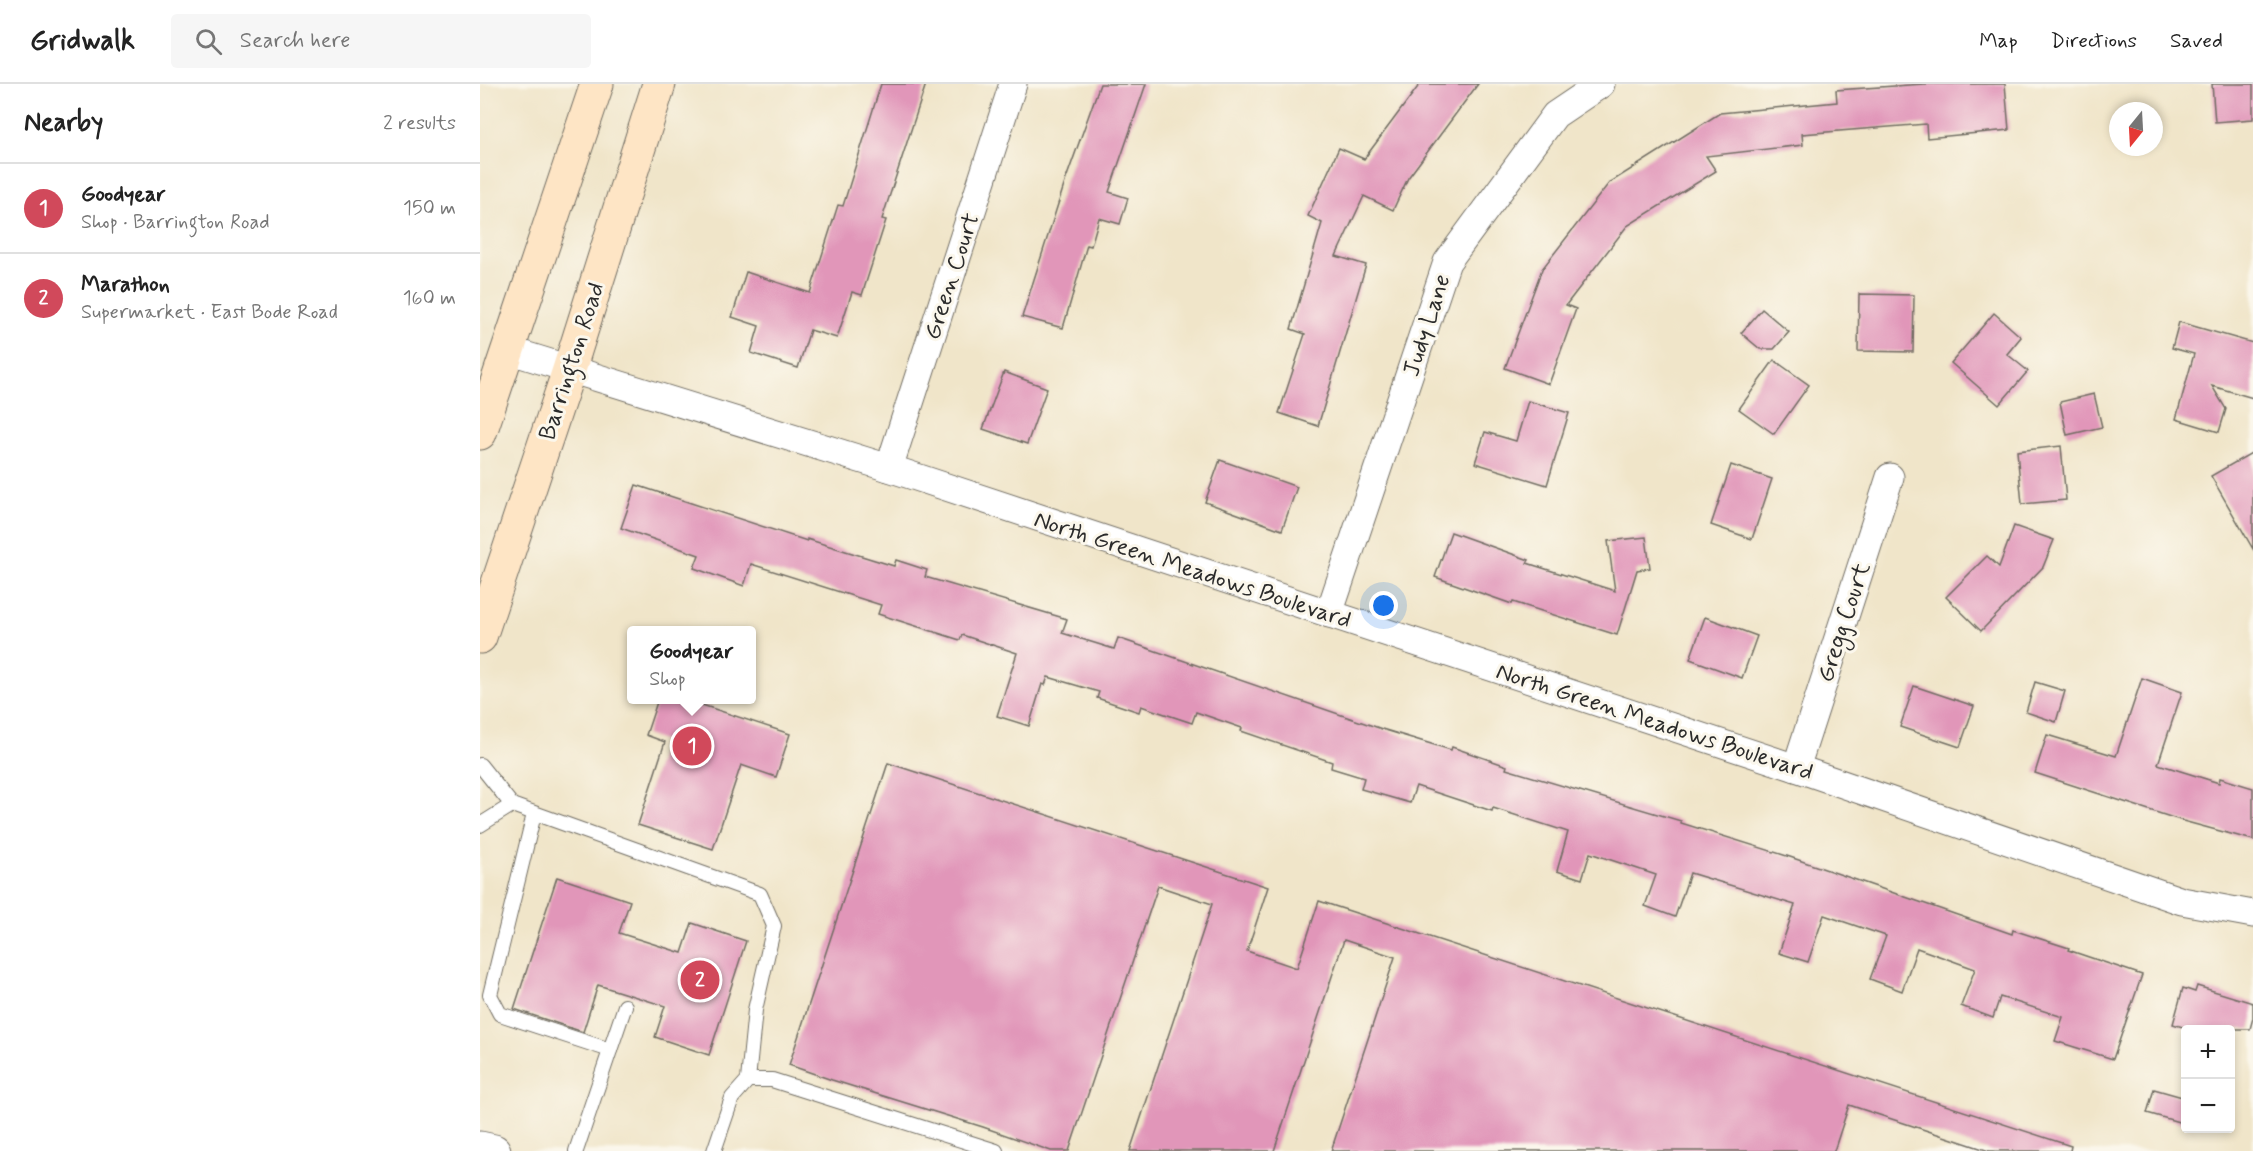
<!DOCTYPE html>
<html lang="en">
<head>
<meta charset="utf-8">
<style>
	:root { --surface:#fff; --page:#f6f6f6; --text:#222; --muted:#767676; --line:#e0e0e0; --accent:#d1495b }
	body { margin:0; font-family:Mynerve,sans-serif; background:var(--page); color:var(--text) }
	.controls { position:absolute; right:18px; bottom:18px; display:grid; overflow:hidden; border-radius:6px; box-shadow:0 3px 9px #0003 }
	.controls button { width:54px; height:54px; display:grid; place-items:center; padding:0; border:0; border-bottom:2px solid var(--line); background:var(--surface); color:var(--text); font:30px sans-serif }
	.compass { position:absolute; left:1629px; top:18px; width:54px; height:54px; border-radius:50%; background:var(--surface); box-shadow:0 3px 9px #0003; rotate:198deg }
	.you { position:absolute; left:904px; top:522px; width:21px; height:21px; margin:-15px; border:4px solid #fff; border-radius:50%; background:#1a73e8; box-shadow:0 0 0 9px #1a73e833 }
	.badge { display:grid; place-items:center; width:39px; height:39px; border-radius:50%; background:var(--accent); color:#fff; font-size:20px; font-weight:700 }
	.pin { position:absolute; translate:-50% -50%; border:3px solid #fff; box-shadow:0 2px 6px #0006 }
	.popup { position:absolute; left:147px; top:542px; width:129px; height:78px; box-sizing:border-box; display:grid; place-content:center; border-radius:6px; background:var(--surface); filter:drop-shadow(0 2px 4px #0005); font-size:20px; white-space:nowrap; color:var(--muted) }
	.popup b { font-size:22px; color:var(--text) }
	.popup::after { content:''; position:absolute; left:50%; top:100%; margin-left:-12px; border:12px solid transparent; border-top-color:var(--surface) }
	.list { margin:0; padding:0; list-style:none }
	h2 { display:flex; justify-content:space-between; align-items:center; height:78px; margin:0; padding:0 24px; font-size:26px }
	h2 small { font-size:20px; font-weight:400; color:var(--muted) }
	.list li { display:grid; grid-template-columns:39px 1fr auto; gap:18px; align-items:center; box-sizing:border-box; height:90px; padding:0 24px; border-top:2px solid var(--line) }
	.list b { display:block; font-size:22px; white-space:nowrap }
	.list p { margin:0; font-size:20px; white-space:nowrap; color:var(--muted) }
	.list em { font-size:20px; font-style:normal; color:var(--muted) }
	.icon { flex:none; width:33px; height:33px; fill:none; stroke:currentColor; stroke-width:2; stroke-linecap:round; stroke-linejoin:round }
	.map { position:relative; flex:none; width:1773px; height:1067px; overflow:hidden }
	header { display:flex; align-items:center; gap:36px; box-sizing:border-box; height:84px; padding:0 30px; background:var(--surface); border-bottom:2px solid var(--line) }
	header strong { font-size:28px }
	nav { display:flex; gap:33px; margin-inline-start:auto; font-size:21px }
	.search { width:420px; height:54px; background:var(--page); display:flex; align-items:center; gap:15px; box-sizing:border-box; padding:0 21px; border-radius:6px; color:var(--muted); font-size:22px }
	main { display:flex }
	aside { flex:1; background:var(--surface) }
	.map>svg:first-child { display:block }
	.building { fill:#e196b9 }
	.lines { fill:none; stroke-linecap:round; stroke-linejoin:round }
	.service-casing { stroke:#706c62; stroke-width:16 }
	.minor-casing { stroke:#706c62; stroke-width:29 }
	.tertiary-casing { stroke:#706c62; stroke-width:35 }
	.secondary-casing { stroke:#706c62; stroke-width:35 }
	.service { stroke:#fff; stroke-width:14 }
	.minor { stroke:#fff; stroke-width:27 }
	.tertiary { stroke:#fff; stroke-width:33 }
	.secondary { stroke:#fee5c5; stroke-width:33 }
	.labels { text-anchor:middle; stroke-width:6; stroke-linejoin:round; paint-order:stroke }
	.street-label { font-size:24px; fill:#2b2b2b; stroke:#fbf7ec }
</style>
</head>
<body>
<header>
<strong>Gridwalk</strong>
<div class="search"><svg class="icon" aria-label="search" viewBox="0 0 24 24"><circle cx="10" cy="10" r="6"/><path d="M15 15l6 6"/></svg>Search here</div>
<nav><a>Map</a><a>Directions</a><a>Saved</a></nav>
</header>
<main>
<aside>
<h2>Nearby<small>2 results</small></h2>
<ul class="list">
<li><span class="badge">1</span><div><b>Goodyear</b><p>Shop · Barrington Road</p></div><em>150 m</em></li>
<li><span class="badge">2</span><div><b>Marathon</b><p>Supermarket · East Bode Road</p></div><em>160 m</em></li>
</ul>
</aside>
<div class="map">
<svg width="1773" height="1067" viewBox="0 0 1773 1067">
	<rect width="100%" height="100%" fill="#fbf7ec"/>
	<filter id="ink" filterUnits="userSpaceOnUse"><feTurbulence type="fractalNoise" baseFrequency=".0167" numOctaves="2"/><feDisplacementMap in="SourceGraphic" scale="12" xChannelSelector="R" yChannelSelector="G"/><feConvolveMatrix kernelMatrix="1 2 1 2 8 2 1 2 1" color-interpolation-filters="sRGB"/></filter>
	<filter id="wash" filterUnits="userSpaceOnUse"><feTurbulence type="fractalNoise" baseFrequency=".008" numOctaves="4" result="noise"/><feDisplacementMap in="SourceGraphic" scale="24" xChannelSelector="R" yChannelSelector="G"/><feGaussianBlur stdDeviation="1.35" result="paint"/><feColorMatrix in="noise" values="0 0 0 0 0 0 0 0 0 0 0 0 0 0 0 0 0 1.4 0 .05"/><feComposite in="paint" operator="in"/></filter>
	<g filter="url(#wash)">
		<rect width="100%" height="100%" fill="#f0e5c9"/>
		<g id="blocks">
			<g class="building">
				<path d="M 401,0 L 446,0 L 402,135 L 406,136 L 382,211 L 372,208 L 357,254 L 330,246 L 318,284 L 271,269 L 279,242 L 252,233 L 266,188 L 330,209 L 358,121 L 363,122 Z"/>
				<path d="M 620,0 L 666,0 L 629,108 L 648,114 L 640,140 L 619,134 L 611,162 L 607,161 L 583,244 L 542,233 L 586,95 Z"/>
				<path d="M 940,0 L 998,0 L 928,94 L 913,126 L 884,112 L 856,172 L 886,181 L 838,342 L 799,329 L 825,250 L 811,245 L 842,139 L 828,132 L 859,64 L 884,75 Z"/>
				<path d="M 1444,0 L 1525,0 L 1529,46 L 1447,54 L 1446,40 L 1322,50 L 1323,61 L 1226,72 L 1236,87 L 1147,142 L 1086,221 L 1096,225 L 1069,300 L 1025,284 L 1062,185 L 1129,99 L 1240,29 L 1357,18 L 1356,6 Z"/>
				<path d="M 1732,0 L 1773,0 L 1773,35 L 1735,38 Z"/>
				<path d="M 1379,210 L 1434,211 L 1433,268 L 1378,267 Z"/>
				<path d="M 1282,225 L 1309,248 L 1294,265 L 1280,265 L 1261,249 Z"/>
				<path d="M 1514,229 L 1541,253 L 1527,270 L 1548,287 L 1519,321 L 1471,279 Z"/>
				<path d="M 1699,238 L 1773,259 L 1773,314 L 1732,302 L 1746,325 L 1739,348 L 1696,335 L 1714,270 L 1692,264 Z"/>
				<path d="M 1294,276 L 1329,301 L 1294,350 L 1259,325 Z"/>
				<path d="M 524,288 L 567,304 L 547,360 L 503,345 Z"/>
				<path d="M 1614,310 L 1622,343 L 1587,351 L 1580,318 Z"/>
				<path d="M 1048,317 L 1089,329 L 1067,401 L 995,379 L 1005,348 L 1036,357 Z"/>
				<path d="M 1581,362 L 1586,416 L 1542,420 L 1537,367 Z"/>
				<path d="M 1773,368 L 1773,465 L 1731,392 Z"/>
				<path d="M 740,376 L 817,403 L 802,446 L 725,418 Z"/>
				<path d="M 1251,381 L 1292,395 L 1272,455 L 1231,441 Z"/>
				<path d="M 156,401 L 327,457 L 327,455 L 414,482 L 416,476 L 447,486 L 445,493 L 587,535 L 582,549 L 634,565 L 638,554 L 902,645 L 971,666 L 972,663 L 1027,682 L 1026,685 L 1201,737 L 1201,739 L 1310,773 L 1532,850 L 1533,846 L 1589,864 L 1588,866 L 1662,891 L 1633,975 L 1575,957 L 1583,933 L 1520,913 L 1513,934 L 1481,922 L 1495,885 L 1437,864 L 1422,907 L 1390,895 L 1406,852 L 1344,831 L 1328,878 L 1299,869 L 1315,821 L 1210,789 L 1195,833 L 1165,822 L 1176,791 L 1110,769 L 1102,795 L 1077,787 L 1088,748 L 1013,724 L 1012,727 L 936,702 L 930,719 L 881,705 L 884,694 L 851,684 L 852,678 L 761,647 L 762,644 L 716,628 L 712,639 L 661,622 L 659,628 L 617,614 L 619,608 L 568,593 L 565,601 L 562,600 L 549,642 L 517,632 L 537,569 L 482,551 L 480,556 L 398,530 L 401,521 L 271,480 L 264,502 L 214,484 L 219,471 L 141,444 Z"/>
				<path d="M 1534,442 L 1574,456 L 1563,483 L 1501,547 L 1466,513 L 1507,472 L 1519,483 Z"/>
				<path d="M 971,448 L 1049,476 L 1047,479 L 1135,507 L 1128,457 L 1166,453 L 1170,484 L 1157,486 L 1137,551 L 1033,518 L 1032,520 L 955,493 Z"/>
				<path d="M 1225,533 L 1277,552 L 1262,594 L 1210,575 Z"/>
				<path d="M 1662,594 L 1702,608 L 1678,680 L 1739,699 L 1740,694 L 1773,704 L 1773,756 L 1703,737 L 1555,689 L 1567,651 L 1636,672 Z"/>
				<path d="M 1555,598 L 1585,607 L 1576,638 L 1546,628 Z"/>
				<path d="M 1434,602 L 1494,622 L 1480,663 L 1420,643 Z"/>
				<path d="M 178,615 L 204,615 L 310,650 L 296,693 L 261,681 L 233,765 L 158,741 L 185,658 L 166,651 Z"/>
				<path d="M 408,679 L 788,803 L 767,867 L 817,884 L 839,817 L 1591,1062 L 1590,1067 L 1509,1067 L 1369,1021 L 1354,1067 L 851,1067 L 915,873 L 864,856 L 794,1067 L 650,1067 L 732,820 L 678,802 L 589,1067 L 571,1067 L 503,1043 L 352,996 L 309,981 Z"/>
				<path d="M 77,793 L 150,817 L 139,849 L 202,869 L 212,839 L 266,857 L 229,971 L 175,953 L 185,922 L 118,901 L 103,948 L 34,925 Z"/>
				<path d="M 1717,902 L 1773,919 L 1773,934 L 1770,945 L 1709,945 L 1693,940 L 1703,904 L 1715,908 Z"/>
				<path d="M 1674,1005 L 1706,1014 L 1706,1040 L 1667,1029 Z"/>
			</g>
		</g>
	</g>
	<g filter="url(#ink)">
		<use href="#blocks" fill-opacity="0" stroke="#706c62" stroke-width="1.5"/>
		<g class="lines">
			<defs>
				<g id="service">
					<path d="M 0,681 L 32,721 L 280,810 L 294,842 L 275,926 L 268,996"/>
					<path d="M 54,730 L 10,911 L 20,930 L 130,966"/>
					<path d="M 0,741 L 32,721"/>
					<path d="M 96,1067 L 145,922"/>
					<path d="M 234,1067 L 252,1014 L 268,996 L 292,996 L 516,1067"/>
				</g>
				<g id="minor">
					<path d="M 28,266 L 409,384 L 1316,684 L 1702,817 L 1773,830"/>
					<path d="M 409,384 L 533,0"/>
					<path d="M 849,530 L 967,178 L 1075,31 L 1121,0"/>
					<path d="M 1316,684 L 1410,393"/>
				</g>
				<path id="tertiary" d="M 0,1064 L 14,1067"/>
				<g id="secondary">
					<path d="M 0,349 L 117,0"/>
					<path d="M 0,553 L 89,286 L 179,0"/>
				</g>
			</defs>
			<use href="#service" class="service-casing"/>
			<use href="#minor" class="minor-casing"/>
			<use href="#tertiary" class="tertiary-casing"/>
			<use href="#secondary" class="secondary-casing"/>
			<use href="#service" class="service"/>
			<use href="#minor" class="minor"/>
			<use href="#tertiary" class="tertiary"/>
			<use href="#secondary" class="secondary"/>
		</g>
	</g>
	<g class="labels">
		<g class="street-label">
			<text transform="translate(471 192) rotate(-72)" y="8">Green Court</text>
			<text transform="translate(946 241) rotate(-72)" y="8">Judy Lane</text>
			<text transform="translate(91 277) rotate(-72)" y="8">Barrington Road</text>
			<text transform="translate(713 485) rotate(18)" y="8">North Green Meadows Boulevard</text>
			<text transform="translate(1363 538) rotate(-72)" y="8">Gregg Court</text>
			<text transform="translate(1175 637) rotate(18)" y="8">North Green Meadows Boulevard</text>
		</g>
	</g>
</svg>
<div class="controls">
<button>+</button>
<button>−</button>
</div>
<svg class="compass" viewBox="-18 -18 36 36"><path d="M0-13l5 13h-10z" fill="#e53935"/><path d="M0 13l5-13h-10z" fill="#767676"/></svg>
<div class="you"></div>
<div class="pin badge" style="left:212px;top:662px">1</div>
<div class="popup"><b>Goodyear</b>Shop</div>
<div class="pin badge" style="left:220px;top:896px">2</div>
</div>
</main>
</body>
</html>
